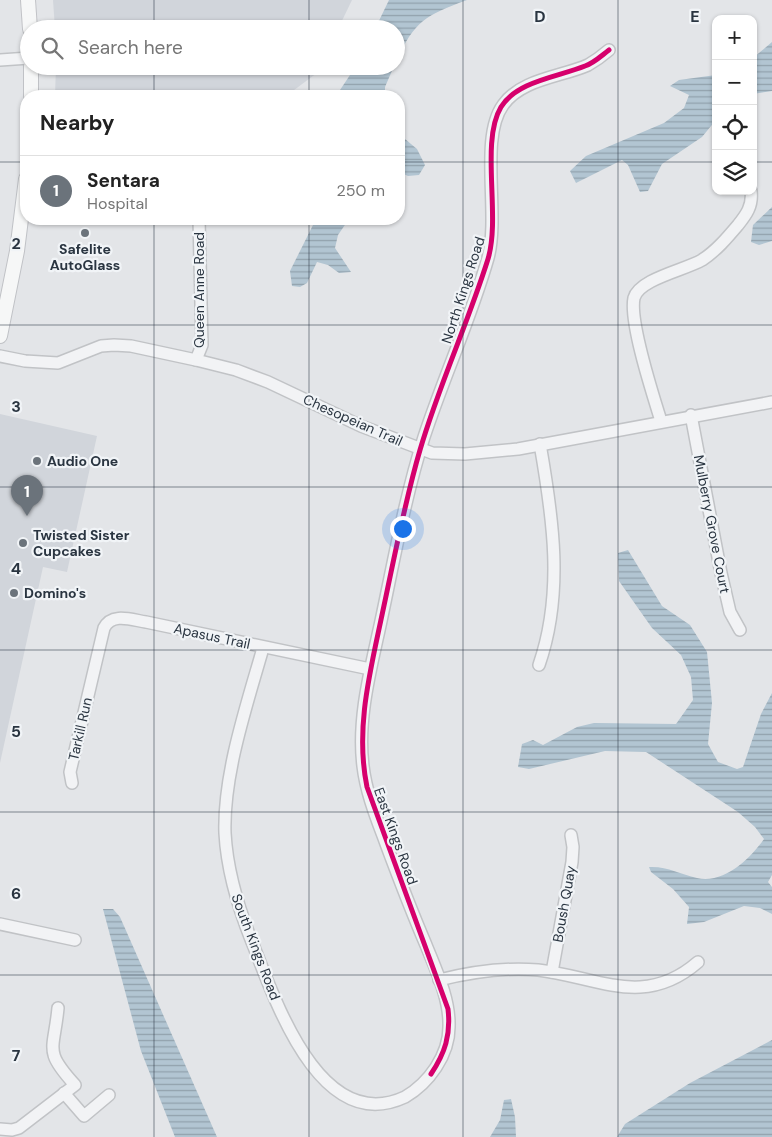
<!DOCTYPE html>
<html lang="en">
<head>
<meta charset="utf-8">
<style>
	:root { --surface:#fff; --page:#f2f2f2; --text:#222; --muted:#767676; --line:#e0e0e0; --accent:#6b737b }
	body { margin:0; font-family:"DM Sans",sans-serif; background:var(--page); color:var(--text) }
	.controls { position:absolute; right:15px; top:15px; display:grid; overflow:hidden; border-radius:10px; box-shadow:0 1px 4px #0004 }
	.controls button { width:45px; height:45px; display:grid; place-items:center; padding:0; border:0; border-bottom:1px solid var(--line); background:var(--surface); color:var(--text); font:25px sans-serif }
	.you { position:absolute; left:402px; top:528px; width:18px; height:18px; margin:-12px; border:4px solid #fff; border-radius:50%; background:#1a73e8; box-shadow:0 0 0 8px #1a73e833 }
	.badge { display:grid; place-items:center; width:32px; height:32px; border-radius:50%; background:var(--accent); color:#fff; font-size:16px; font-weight:700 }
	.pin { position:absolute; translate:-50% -41px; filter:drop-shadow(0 1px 2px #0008) }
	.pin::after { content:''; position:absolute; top:26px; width:18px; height:15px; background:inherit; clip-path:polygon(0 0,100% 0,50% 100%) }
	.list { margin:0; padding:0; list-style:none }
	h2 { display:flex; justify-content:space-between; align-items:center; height:65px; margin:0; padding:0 20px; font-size:21px }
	h2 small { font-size:16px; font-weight:400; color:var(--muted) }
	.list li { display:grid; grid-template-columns:32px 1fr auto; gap:15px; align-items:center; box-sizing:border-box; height:70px; padding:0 20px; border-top:1px solid var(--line) }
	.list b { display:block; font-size:19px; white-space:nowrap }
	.list p { margin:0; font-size:16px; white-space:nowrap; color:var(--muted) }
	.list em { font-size:16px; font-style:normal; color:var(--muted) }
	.icon { flex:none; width:28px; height:28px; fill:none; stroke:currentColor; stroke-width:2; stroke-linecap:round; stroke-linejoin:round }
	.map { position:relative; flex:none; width:772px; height:1137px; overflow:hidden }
	.search { position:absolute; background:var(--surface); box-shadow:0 1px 4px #0004; left:20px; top:20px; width:385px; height:55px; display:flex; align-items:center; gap:12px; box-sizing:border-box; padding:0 18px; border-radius:28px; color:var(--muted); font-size:19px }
	.panel { position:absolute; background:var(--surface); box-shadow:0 1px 4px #0004; left:20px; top:90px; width:385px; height:135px; border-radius:20px }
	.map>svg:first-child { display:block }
	.built { fill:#d1d5db }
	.water { fill:url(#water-rules) }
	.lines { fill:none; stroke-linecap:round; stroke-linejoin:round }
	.minor-casing { stroke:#c1c3c6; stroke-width:14 }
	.major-casing { stroke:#c0c2c6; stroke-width:16 }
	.minor { stroke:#f2f3f5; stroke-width:11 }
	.major { stroke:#f6f7f7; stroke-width:14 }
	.cycleway-casing { stroke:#f1f4f7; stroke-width:8 }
	.cycleway { stroke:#d6006c; stroke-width:5 }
	.grid { fill:none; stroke:#2a3541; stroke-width:1; stroke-opacity:0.55 }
	.poi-dot { fill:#6b737b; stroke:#f1f4f7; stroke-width:2 }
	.labels { text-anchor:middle; stroke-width:4.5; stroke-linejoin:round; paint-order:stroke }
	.poi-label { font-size:14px; font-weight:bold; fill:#2a3541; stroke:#f1f4f7; text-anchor:start }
	.street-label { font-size:14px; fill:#2a3541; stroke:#f1f4f7 }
	.grid-label { font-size:16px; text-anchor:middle; font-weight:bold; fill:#2a3541; stroke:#f1f4f7; stroke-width:4.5; stroke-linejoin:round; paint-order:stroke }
</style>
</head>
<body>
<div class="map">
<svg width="772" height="1137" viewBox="0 0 772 1137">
	<defs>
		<pattern id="water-rules" width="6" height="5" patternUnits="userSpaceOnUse" patternTransform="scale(1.25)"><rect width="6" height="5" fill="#b2c5d2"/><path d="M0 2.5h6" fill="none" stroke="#91a1ac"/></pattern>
	</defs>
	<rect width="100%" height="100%" fill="#e3e5e8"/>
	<g class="built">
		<path d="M 53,0 L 352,0 L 338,29 L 55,29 Z"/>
		<path d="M 56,66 L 320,66 L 317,73 L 286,96 L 55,96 Z"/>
		<path d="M 0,414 L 97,436 L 67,572 L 43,567 L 0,763 Z"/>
	</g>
	<g class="water">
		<path d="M 389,0 L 467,0 C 425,16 415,20 396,62 L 396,29 L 375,29 Z"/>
		<path d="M 772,42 L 772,91 L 753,94 L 753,58 Z"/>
		<path d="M 356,66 L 394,66 L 385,87 L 385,96 L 336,96 Z"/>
		<path d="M 716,75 L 716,120 L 702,137 L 662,164 L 648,191 L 640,192 L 628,165 L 622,160 L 576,183 L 570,171 L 586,156 L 664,123 L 684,108 L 689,95 L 670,86 L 679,80 Z"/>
		<path d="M 399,134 L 417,149 L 425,165 L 419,175 L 408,176 L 399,172 Z"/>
		<path d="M 772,207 L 772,241 L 759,245 L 751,242 L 753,225 Z"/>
		<path d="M 316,219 L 349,219 L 338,235 L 335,248 L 351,272 L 339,273 L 328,265 L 317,262 L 307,283 L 300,287 L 292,286 L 290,271 Z"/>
		<path d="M 628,550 L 662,606 L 690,625 L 707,652 L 712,703 L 708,744 L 718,762 L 737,769 L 743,767 L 761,714 L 772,693 L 772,875 L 768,882 L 772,887 L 772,914 L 760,908 L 744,906 L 704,922 L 687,924 L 689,907 L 673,889 L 651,872 L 649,867 C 667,866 680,874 697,878 C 724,884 750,859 764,839 L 755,827 L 738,812 L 646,752 L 605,751 L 529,769 L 518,767 L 522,744 L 533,740 L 543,745 L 577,727 L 594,723 L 676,724 L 693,700 L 691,677 L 681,655 L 652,628 L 619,581 L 618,553 Z"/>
		<path d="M 103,909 L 113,909 L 120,917 L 217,1137 L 175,1137 L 141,1051 Z"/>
		<path d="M 772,1040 L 772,1137 L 617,1137 L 625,1124 L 690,1083 Z"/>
		<path d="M 511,1099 L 515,1117 L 516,1137 L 490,1137 L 500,1120 L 504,1100 Z"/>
	</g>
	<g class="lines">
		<defs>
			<g id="minor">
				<path d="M 0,60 L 29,58"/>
				<path d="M 0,356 L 25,361 L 58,363 L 101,346 L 114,345 L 131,346 L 196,360 L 236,370 L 268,382 L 361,426 L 432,453 L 465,454 L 518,449 L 772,402"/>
				<path d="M 196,360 L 202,345 L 199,219"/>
				<path d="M 691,415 L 721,573 L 730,612 L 740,630"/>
				<path d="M 661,421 C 653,395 629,322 634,298 C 639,279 685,270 702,260 C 716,251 727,238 738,225 C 746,215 753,206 751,191"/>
				<path d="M 263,648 C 247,704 223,775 225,833 C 227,871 238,907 252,942 C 274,996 319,1137 405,1097 C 429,1083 449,1055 449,1027 C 450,999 436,970 426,945 C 411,910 398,876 385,841 C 376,817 366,792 363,766 C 357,718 371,668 381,621 C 394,560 405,497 424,437 C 444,376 471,318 488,258 C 500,215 479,138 503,105 C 521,79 561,77 588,65 C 595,61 602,56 609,50"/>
				<path d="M 539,665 C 564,593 553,518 540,444"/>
				<path d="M 72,783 L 70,772 L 104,628 C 112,612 132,620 146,622 L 370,669"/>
				<path d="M 0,924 L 75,940"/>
				<path d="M 552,972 L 572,862 L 573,847 L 571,835"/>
				<path d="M 439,980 C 471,972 504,967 538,970 C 598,977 644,1009 698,962"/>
				<path d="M 64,1093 L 84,1116 L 109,1095"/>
				<path d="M 0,1129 L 12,1130 L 19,1128 L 75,1085 C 43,1050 54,1051 58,1008"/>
			</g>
			<g id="major">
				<path d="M 28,0 L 30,29"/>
				<path d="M 31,96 L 31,66"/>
				<path d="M 0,336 L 17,251 L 26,179"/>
			</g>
		</defs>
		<use href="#minor" class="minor-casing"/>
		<use href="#major" class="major-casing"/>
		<use href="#minor" class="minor"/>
		<use href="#major" class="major"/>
		<defs>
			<path id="cycleway" d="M 431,1074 C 445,1053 451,1035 448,1009 L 367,787 C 355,729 370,672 382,615 C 394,560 404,504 420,450 C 439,385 468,323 488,259 C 501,216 480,142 501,107 C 517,81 558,77 585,66 C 594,63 601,56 609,50"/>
		</defs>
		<use href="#cycleway" class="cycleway-casing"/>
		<use href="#cycleway" class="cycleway"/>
	</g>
	<path class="grid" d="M 154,0 L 154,29M 309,0 L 309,29M 463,0 L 463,1137M 618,0 L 618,1137M 154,66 L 154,96M 309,66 L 309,96M 0,162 L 26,162M 399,162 L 716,162M 753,162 L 772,162M 154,219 L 154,1137M 309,219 L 309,1137M 0,325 L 772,325M 0,487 L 772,487M 0,650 L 772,650M 0,812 L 772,812M 0,975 L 772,975"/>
	<g class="poi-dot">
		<circle cx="85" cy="233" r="5"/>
		<circle cx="37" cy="461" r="5"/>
		<circle cx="23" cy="543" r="5"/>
		<circle cx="14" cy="593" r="5"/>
	</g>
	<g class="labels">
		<g class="poi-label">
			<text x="85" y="254" text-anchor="middle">Safelite<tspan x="85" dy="16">AutoGlass</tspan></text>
			<text x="47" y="466">Audio One</text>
			<text x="33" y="540">Twisted Sister<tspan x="33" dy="16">Cupcakes</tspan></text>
			<text x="24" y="598">Domino's</text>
		</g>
		<g class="street-label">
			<text transform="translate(199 290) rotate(-90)" y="5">Queen Anne Road</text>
			<text transform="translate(463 290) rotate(-72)" y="5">North Kings Road</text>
			<text transform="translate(353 420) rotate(24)" y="5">Chesopeian Trail</text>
			<text transform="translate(712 524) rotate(79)" y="5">Mulberry Grove Court</text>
			<text transform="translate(212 636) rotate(12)" y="5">Apasus Trail</text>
			<text transform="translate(80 729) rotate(-77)" y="5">Tarkill Run</text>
			<text transform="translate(396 836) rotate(70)" y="5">East Kings Road</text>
			<text transform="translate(564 904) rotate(-80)" y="5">Boush Quay</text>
			<text transform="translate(256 947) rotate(69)" y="5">South Kings Road</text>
		</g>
	</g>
	<g class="grid-label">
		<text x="540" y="22">D</text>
		<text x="695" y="22">E</text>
		<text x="16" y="249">2</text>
		<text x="16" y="412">3</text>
		<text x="16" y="574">4</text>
		<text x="16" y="737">5</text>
		<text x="16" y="899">6</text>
		<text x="16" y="1061">7</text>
	</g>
</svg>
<div class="controls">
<button>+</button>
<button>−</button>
<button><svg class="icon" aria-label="locate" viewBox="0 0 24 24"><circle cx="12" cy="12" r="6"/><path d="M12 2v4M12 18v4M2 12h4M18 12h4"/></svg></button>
<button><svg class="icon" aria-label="layers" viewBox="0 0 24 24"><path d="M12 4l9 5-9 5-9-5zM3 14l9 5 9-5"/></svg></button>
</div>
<div class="you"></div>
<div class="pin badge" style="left:27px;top:516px">1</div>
<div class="search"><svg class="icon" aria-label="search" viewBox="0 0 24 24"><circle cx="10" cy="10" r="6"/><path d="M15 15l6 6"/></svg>Search here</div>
<section class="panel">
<h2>Nearby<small></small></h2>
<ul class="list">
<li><span class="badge">1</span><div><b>Sentara</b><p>Hospital</p></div><em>250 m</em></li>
</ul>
</section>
</div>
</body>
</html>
